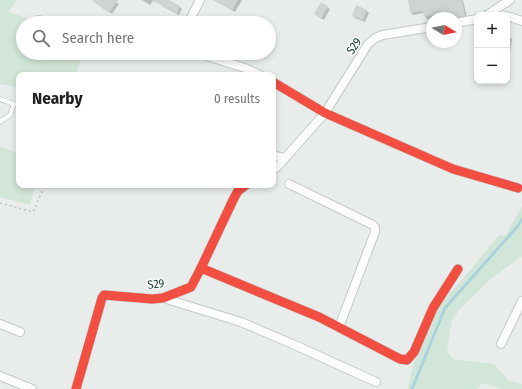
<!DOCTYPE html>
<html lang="en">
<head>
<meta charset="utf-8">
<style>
	:root { --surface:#fff; --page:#f6f6f6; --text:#202124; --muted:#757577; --line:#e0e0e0 }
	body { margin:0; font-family:"Fira Sans Condensed",sans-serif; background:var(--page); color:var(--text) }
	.controls { position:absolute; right:12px; top:12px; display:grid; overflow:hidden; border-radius:8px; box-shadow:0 2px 6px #0003 }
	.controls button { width:36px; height:36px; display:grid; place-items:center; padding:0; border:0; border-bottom:1px solid var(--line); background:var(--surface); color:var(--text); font:20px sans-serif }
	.compass { position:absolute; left:426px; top:12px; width:36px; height:36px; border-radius:50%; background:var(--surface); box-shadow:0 2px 6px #0003; rotate:100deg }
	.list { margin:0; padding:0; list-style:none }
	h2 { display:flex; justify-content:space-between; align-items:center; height:52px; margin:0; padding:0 16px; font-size:17px }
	h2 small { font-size:13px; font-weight:400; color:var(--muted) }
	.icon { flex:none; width:22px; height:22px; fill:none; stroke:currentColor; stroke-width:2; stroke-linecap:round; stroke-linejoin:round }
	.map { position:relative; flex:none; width:522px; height:389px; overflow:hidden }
	.search { position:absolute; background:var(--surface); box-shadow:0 2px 6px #0003; left:16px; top:16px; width:260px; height:44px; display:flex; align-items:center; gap:10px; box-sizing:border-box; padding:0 14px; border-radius:22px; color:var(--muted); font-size:15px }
	.panel { position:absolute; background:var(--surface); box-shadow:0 2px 6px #0003; left:16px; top:72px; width:260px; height:116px; border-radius:8px }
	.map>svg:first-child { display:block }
	.green { fill:#d1e6d8 }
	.shadow { fill:#0003 }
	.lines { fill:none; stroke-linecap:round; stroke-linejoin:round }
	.stream { stroke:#a9d4db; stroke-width:3 }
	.building { fill:#cfd4d2 }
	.lane-casing { stroke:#c5cac8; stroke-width:5.5 }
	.street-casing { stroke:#c5cac8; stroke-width:10 }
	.jam-casing { stroke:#c3cbc8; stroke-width:10 }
	.path { stroke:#c3ccca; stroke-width:2; stroke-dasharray:2 3; stroke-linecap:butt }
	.lane { stroke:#fcfcfc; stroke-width:4 }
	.street { stroke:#fcfcfc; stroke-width:8 }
	.jam { stroke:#f24e42; stroke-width:9 }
	.labels { text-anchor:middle; stroke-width:3; stroke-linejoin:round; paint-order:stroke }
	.street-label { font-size:12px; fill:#24423a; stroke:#f7fbf9 }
</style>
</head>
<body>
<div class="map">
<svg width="522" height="389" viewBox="0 0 522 389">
	<rect width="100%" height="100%" fill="#e8edeb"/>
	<g class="green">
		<path d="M 0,0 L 16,0 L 8,12 L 42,23 L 23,23 L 23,53 L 82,53 L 76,75 L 19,75 L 19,87 L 0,84 Z"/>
		<path d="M 0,147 L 19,153 L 19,185 L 35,185 L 30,205 L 0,197 Z"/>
		<path d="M 522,206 L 522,256 L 491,279 L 461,308 L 452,320 L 447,351 L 453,359 L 494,364 L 508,380 L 522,384 L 522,389 L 502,389 L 482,383 L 477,389 L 408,389 L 412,369 L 417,354 L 438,306 L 468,273 L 493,242 L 499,235 L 505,236 Z"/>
	</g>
	<g class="shadow">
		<path d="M 99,0 L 113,0 L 119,4 L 112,14 L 100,6 Z"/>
		<path d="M 142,0 L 154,0 L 150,5 Z"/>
		<path d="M 165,0 L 167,0 L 180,7 L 182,9 L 179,15 L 164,7 L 162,5 Z"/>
		<path d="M 214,0 L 242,0 L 235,12 Z"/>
		<path d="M 409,0 L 463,0 L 467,18 L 458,19 L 456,17 L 439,18 L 439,16 L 427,19 L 425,16 L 424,13 L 413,15 L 411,12 Z"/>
		<path d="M 321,3 L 330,9 L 324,20 L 315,14 Z"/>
		<path d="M 367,11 L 369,13 L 365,22 L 355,18 L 353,16 Z"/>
		<path d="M 507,37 L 510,37 L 512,39 L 510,52 L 508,58 L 507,58 Z"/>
	</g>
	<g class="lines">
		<path class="stream" d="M 412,389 L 445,308 L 517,227 L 522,219"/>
	</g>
	<g class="building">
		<path d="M 91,0 L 118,0 L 109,13 Z"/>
		<path d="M 151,0 L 169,0 L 180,6 L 177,13 Z"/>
		<path d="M 215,0 L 238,0 L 232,10 Z"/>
		<path d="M 408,0 L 462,0 L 465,16 L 456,17 L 456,15 L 438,18 L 437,14 L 424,17 L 423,11 L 410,13 Z"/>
		<path d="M 321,2 L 328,6 L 321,19 L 314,14 Z"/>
		<path d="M 356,5 L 367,10 L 363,20 L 352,16 Z"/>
	</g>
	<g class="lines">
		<defs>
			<path id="lane" d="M 0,99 L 14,104 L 10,115 L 0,122"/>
			<g id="street">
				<path d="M 487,15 L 510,0"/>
				<path d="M 507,16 L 522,21"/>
				<path d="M 39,20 L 50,23"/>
				<path d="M 188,23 L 200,0"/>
				<path d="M 456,23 L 477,19"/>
				<path d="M 197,53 L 245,68 L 260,75"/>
				<path d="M 273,155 L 284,158"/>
				<path d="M 273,170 L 277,167 L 325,113 L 368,44 L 375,38 L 383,35 L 432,27"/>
				<path d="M 289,184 L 373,225 L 375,227 L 375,232 L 339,327"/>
				<path d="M 163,298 L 241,322 L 297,346 L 376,382"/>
				<path d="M 0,324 L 20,332"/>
				<path d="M 501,344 L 522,301"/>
				<path d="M 0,376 L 32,389"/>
			</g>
			<g id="jam">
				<path d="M 273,82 L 325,113 L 453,169 L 518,188"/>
				<path d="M 201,268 L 319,317 L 400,359 L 407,360 L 414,352 L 433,308 L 458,269"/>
				<path d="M 76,389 L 102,298 L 104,295 L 152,299 L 163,298 L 191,287 L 201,268 L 234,198 L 238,191 L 246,185"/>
			</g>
		</defs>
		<use href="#lane" class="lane-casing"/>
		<use href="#street" class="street-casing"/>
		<use href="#jam" class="jam-casing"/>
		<path class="path" d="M 0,203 L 33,212 L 45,185"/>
		<use href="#lane" class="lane"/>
		<use href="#street" class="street"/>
		<use href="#jam" class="jam"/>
	</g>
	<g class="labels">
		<g class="street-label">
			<text transform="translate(354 46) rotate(-55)" y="4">S29</text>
			<text transform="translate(156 284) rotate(-7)" y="4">S29</text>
		</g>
	</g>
</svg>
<div class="controls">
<button>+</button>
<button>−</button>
</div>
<svg class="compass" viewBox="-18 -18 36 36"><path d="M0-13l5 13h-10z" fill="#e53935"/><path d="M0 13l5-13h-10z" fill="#757577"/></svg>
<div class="search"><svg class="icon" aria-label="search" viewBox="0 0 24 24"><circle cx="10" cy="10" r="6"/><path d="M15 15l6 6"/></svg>Search here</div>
<section class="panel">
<h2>Nearby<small>0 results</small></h2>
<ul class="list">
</ul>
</section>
</div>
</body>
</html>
